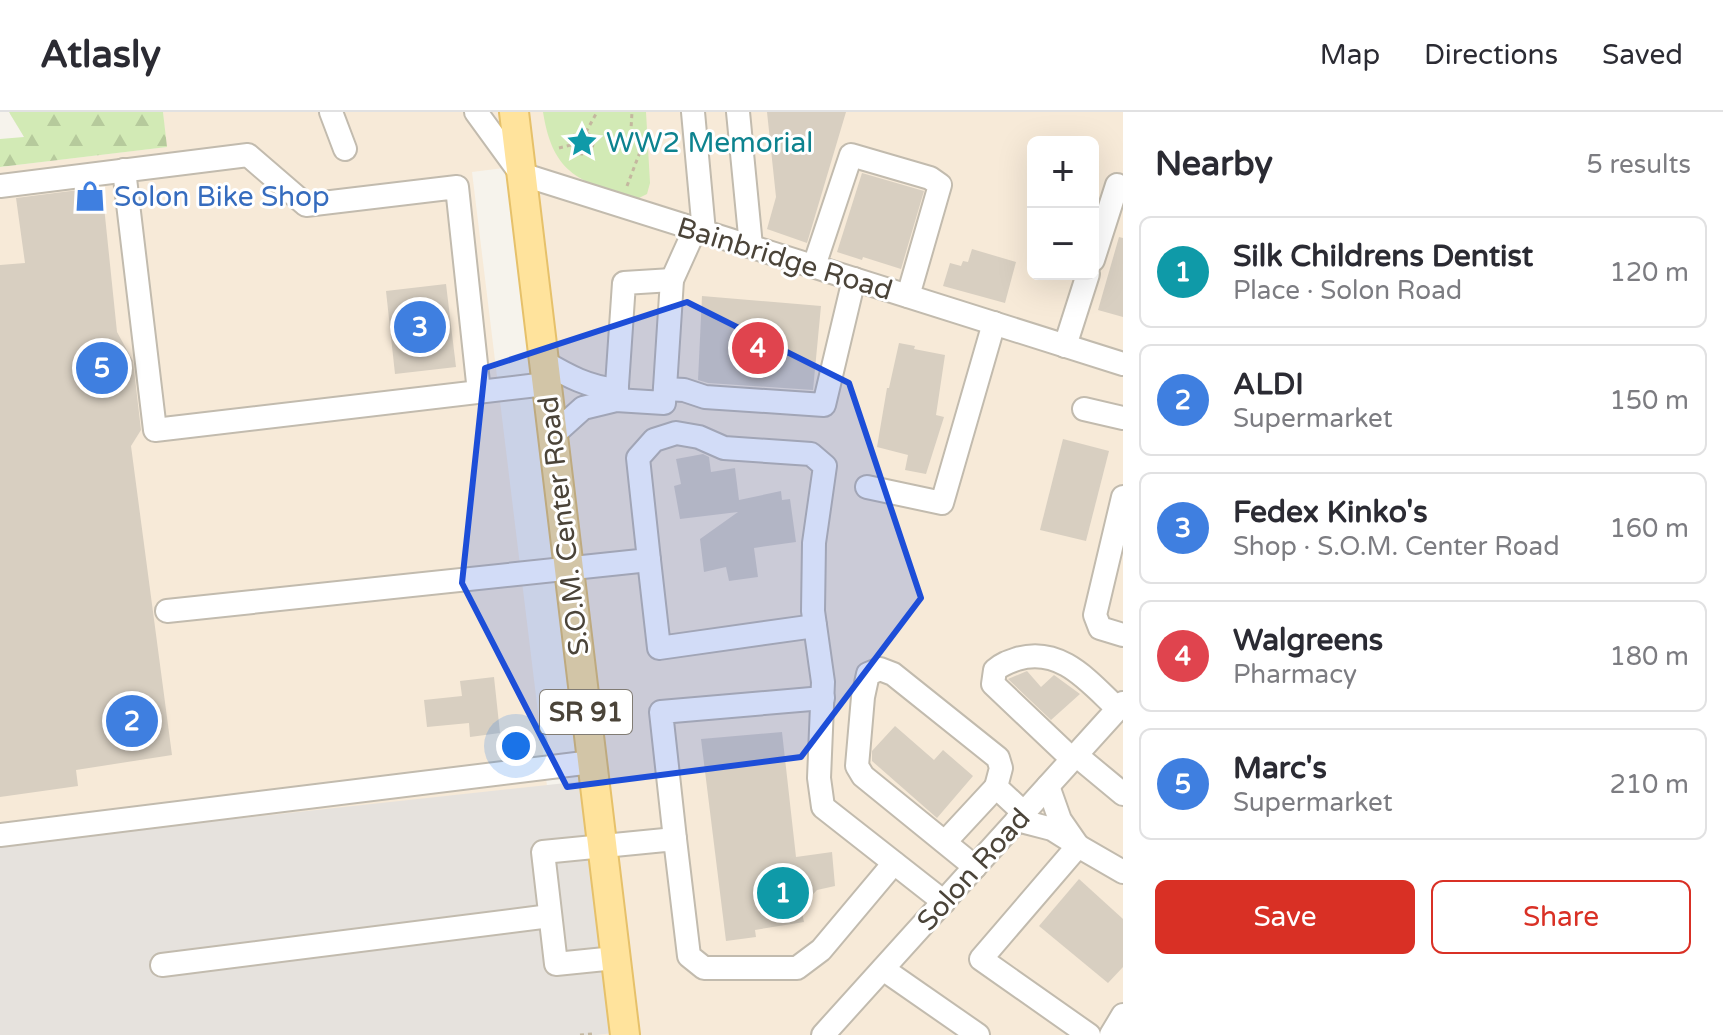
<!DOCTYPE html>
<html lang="en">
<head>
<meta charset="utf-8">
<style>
	:root { --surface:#fff; --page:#f7f7f7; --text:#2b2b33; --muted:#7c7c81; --line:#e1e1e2; --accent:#d93025 }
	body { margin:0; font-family:"Varela Round",sans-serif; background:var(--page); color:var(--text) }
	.controls { position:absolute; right:24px; top:24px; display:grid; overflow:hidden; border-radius:12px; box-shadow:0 8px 32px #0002 }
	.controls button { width:72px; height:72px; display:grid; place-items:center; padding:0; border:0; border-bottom:2px solid var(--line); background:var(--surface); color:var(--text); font:40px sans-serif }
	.you { position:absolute; left:516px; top:634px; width:28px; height:28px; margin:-20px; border:6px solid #fff; border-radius:50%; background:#1a73e8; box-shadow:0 0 0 12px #1a73e833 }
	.badge { display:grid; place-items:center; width:52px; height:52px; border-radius:50%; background:var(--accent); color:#fff; font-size:26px; font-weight:700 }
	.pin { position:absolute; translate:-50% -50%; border:4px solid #fff; box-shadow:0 2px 8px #0006 }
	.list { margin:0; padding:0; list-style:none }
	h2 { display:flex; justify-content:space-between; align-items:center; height:104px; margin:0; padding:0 32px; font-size:34px }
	h2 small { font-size:26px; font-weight:400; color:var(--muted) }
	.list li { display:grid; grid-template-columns:52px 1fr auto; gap:24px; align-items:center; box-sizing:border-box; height:112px; margin:0 16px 16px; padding:0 16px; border:2px solid var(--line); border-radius:12px }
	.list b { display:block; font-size:30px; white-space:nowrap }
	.list p { margin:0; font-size:26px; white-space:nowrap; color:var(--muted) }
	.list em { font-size:26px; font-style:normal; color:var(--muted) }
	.actions { display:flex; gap:16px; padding:24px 32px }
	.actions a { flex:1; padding:18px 0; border:2px solid var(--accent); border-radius:12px; text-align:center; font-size:28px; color:var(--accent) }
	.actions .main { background:var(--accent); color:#fff }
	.map { position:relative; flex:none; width:1123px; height:923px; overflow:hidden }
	header { display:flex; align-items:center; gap:48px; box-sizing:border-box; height:112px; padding:0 40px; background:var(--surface); border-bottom:2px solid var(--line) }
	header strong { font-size:38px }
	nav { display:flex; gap:44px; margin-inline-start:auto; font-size:28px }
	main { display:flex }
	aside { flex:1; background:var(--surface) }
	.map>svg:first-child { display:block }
	.commercial { fill:#f7ead8; fill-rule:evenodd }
	.industrial { fill:#e6e2dd }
	.forest { fill:url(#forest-firs) }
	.green { fill:#d2eab5 }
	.building { fill:#d8cfc1 }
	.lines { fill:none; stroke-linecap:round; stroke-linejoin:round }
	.minor-casing { stroke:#c2bbae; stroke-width:26 }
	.major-casing { stroke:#e6c16a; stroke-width:32 }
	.path { stroke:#c4b79f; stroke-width:3; stroke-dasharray:4 4; stroke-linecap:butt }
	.minor { stroke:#fff; stroke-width:22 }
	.major { stroke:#ffe39c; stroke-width:28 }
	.marked { fill:#1d4ed8; fill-opacity:0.2; stroke:#1d4ed8; stroke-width:6; stroke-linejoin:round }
	.labels { text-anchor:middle; stroke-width:6; stroke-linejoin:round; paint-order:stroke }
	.shield { fill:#fff; stroke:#817c74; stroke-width:2 }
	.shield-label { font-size:26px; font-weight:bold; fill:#4b4439 }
	.culture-label { font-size:28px; fill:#0d838f; stroke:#fff; text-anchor:start }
	.shop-label { font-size:28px; fill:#366cbe; stroke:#fff; text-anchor:start }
	.street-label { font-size:28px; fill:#4b4439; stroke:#fff }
</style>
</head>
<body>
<header>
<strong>Atlasly</strong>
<nav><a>Map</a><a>Directions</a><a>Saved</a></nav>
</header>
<main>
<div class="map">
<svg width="1123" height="923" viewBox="0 0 1123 923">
	<defs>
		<pattern id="forest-firs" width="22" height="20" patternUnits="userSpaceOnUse" patternTransform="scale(2)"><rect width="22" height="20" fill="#d2eab5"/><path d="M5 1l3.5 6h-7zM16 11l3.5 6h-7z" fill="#b6ca9c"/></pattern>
	</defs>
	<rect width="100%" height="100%" fill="#f6f3ec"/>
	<path class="commercial" d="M 163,0 L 1123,0 L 1123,923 L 596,923 L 623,920 L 520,54 L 472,60 L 547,674 L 0,732 L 0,55 L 166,35 ZM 1033,30 L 1093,30 L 1093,162 L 1033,162 Z"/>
	<path class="industrial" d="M 594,668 L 624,920 L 596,923 L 0,923 L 0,732 Z"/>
	<path class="forest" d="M 9,0 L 163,0 L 167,35 L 0,55 L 0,27 L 24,25 Z"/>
	<path class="green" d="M 543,0 L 646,0 L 650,71 L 647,82 L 637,87 C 581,70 553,64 543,0 Z"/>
	<g class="building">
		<path d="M 767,0 L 846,0 L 807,131 L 767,117 L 776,85 Z"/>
		<path d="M 862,61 L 924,79 L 901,157 L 863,145 L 862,148 L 837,140 Z"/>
		<path d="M 102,75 L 117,220 L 133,249 L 141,318 L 131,334 L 172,643 L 76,658 L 78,674 L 0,685 L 0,153 L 25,151 L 16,86 Z"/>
		<path d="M 1119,125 L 1123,126 L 1123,205 L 1098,198 Z"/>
		<path d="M 972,137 L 1016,150 L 1005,191 L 943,174 L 950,151 L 961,154 L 963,149 L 968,150 Z"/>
		<path d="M 446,172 L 456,255 L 395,262 L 386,179 Z"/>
		<path d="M 702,184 L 821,194 L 813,278 L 708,271 L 698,268 Z"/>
		<path d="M 899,231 L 915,234 L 914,237 L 945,243 L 936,303 L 944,305 L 926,362 L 905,358 L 908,343 L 877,335 L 887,276 L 889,276 Z"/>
		<path d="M 1063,327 L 1109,339 L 1086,429 L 1040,418 Z"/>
		<path d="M 703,342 L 709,345 L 711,360 L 735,356 L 739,388 L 781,379 L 782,388 L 790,387 L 796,430 L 754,436 L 758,465 L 729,469 L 726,455 L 704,460 L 700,427 L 738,400 L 680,407 L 674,374 L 681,372 L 676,347 Z"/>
		<path d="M 1027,559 L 1041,575 L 1054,563 L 1080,582 L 1051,608 L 1008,567 Z"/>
		<path d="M 494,565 L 500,621 L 470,625 L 469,611 L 427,615 L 424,588 L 462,584 L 460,569 Z"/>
		<path d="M 895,614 L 934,648 L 943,638 L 973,664 L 937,706 L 872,649 L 872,639 Z"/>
		<path d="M 782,620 L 796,745 L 832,740 L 835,774 L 817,778 L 801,795 L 804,810 L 755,818 L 756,825 L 726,829 L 701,627 Z"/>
		<path d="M 1079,767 L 1123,807 L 1123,855 L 1108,871 L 1039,814 Z"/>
	</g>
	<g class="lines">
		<defs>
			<g id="minor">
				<path d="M 331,0 L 345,37"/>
				<path d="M 476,0 L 521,62 L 1123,252"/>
				<path d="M 693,0 L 704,120"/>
				<path d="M 738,0 L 751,134"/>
				<path d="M 124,58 L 155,318 L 546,272"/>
				<path d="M 0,74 L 248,43 L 306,93 L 457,75 L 479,280"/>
				<path d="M 1093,148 L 1117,73"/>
				<path d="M 814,154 L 851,43 L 930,66 L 940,73 L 908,184"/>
				<path d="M 1065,234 L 1088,162"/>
				<path d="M 544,250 C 568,264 588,275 617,278"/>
				<path d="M 665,277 L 684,278 L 705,285 L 824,293 L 854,167"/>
				<path d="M 616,288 L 624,171 L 672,168"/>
				<path d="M 1084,297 L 1123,306"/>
				<path d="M 553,323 L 583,296 L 616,288 L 664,291 L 672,168 L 695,117"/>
				<path d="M 867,375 L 942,391 L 994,211"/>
				<path d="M 1123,385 L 1095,503 L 1100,516 L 1123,523"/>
				<path d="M 649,448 L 659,536 L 815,514"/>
				<path d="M 167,499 L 649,448 L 638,346 L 654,328 L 676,321 L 699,325 L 724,336 L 811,342 L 825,354 L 814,431 L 813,499 L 823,570 L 819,666 L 823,695 L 944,790"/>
				<path d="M 1076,643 L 1123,682"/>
				<path d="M 1072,647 L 993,572 L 995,558 C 1002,552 1008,550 1017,547 C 1061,534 1089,570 1118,597"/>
				<path d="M 1048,674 L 1060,708 L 1078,734"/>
				<path d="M 1017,708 L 1052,717 L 1071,729"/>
				<path d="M 0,723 L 592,650"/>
				<path d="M 675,727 L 661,600 L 823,586"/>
				<path d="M 945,730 L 996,675"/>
				<path d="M 975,755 L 863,664 L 857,654 L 863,585 L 868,562 L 880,557 L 893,562 L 998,646 L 1001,656 L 996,675 L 1024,701"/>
				<path d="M 615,846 L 556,852 L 543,740 L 675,727 L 689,844 L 704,856 L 797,856 L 821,838 L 894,751"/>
				<path d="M 162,853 L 550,804"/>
				<path d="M 883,857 L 978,923"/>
				<path d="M 823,923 L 1123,591"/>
				<path d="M 1089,923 L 981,847 L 1078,734 L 1123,760"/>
				<path d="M 1111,923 L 1123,903"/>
			</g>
			<path id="major" d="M 514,0 L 625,923"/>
		</defs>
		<use href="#minor" class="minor-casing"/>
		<use href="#major" class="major-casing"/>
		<g class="path">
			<circle cx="582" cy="31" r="11"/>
			<path d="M 586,20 L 597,0"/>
			<path d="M 559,36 L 571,33"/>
			<path d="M 627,74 L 640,40 L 631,17 L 632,0"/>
			<path d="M 580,923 L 592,922"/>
		</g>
		<use href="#minor" class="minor"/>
		<use href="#major" class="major"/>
	</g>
	<path class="marked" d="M 687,190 L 849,271 L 921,486 L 801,645 L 567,675 L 462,471 L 485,256 Z"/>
	<defs>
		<symbol id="sight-bare" viewBox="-9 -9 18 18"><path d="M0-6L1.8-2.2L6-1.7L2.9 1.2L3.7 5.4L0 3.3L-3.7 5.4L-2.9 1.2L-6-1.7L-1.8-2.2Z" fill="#0f9aa8" stroke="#fff" stroke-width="2.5" paint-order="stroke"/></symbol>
		<symbol id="shop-bare" viewBox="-9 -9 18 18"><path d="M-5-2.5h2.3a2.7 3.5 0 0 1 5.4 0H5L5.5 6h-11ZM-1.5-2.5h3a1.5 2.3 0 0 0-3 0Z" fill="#3f7fe0" stroke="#fff" stroke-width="2.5" paint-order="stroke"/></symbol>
	</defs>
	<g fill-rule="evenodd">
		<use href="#sight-bare" x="560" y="8" width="44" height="44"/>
		<use href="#shop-bare" x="68" y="62" width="44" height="44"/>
	</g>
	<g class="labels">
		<rect class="shield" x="540" y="578" width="92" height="44" rx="6"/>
		<g class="shield-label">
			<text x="586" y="609">SR 91</text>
		</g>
		<g class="culture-label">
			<text x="606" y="40">WW2 Memorial</text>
		</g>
		<g class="shop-label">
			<text x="114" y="94">Solon Bike Shop</text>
		</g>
		<g class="street-label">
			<text transform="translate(785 146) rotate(17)" y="10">Bainbridge Road</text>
			<text transform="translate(563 414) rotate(-97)" y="10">S.O.M. Center Road</text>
			<text transform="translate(973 757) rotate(-48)" y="10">Solon Road</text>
		</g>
	</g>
</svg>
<div class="controls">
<button>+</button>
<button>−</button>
</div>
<div class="you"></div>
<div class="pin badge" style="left:783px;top:781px;background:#0f9aa8">1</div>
<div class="pin badge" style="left:132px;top:609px;background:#3f7fe0">2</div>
<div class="pin badge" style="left:420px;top:215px;background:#3f7fe0">3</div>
<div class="pin badge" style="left:758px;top:236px;background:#e0444e">4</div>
<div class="pin badge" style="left:102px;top:256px;background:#3f7fe0">5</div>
</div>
<aside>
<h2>Nearby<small>5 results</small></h2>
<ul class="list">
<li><span class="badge" style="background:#0f9aa8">1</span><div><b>Silk Childrens Dentist</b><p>Place · Solon Road</p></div><em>120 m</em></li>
<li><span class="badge" style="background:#3f7fe0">2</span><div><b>ALDI</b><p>Supermarket</p></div><em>150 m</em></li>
<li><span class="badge" style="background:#3f7fe0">3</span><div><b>Fedex Kinko's</b><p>Shop · S.O.M. Center Road</p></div><em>160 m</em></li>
<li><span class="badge" style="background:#e0444e">4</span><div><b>Walgreens</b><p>Pharmacy</p></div><em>180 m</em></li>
<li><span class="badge" style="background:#3f7fe0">5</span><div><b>Marc's</b><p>Supermarket</p></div><em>210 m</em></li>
</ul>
<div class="actions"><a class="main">Save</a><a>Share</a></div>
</aside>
</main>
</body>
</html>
